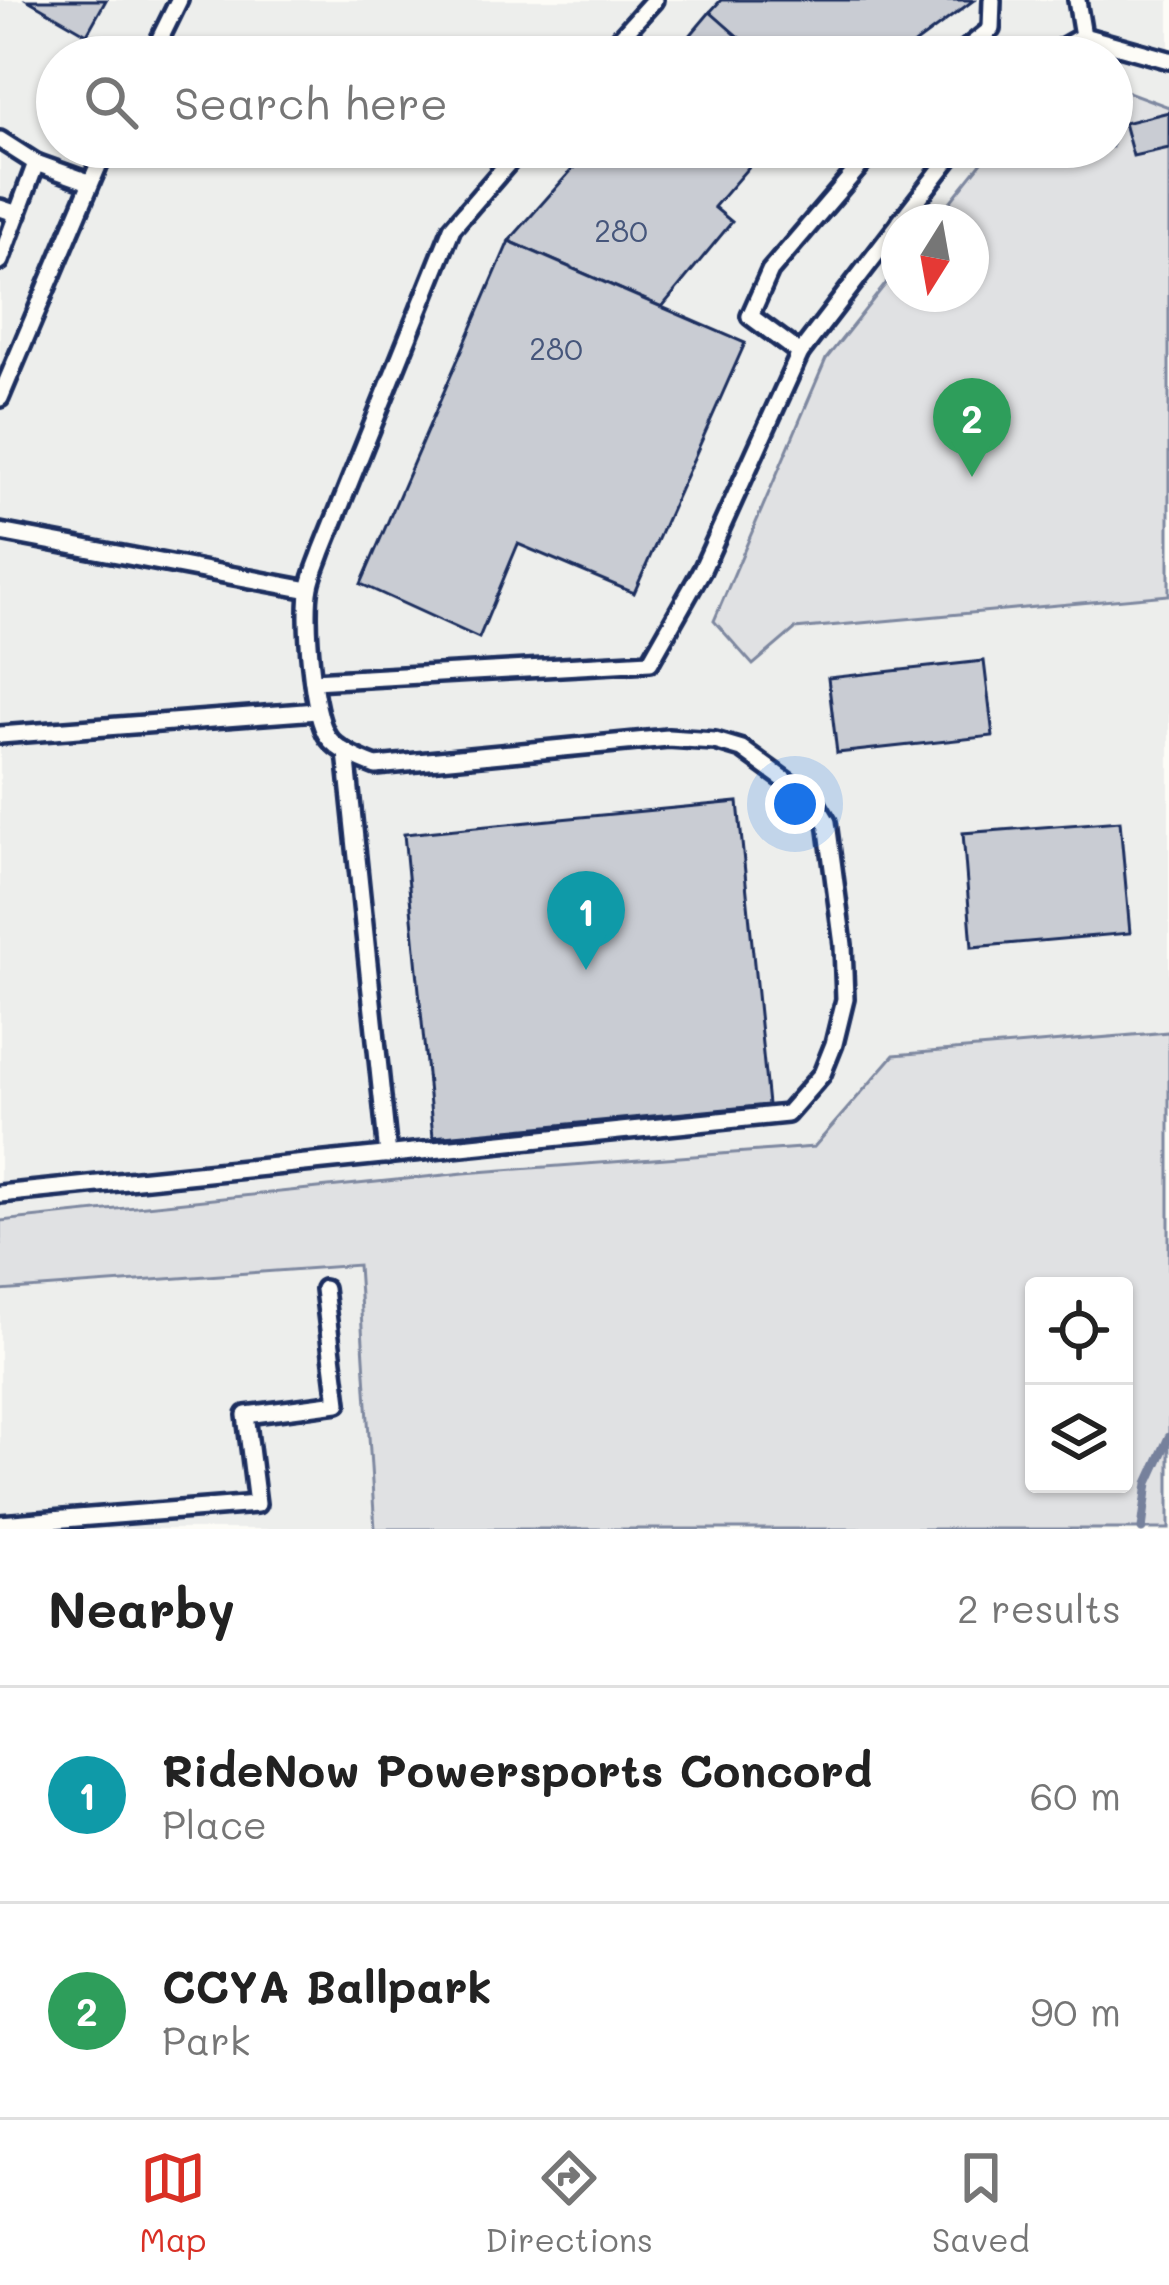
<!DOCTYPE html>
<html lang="en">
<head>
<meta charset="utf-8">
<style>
	:root { --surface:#fff; --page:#f6f6f6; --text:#222; --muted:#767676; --line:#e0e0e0; --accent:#d93025 }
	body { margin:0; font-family:Mali,sans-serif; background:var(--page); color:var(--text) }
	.controls { position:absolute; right:36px; bottom:36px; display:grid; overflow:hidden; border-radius:12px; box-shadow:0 3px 9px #0004 }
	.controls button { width:108px; height:108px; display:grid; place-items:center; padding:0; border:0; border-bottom:3px solid var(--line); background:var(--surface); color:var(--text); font:60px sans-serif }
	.compass { position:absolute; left:881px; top:204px; width:108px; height:108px; border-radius:50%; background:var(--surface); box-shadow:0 3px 9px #0004; rotate:191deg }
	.you { position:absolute; left:795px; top:804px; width:42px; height:42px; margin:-30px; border:9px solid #fff; border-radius:50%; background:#1a73e8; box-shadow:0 0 0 18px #1a73e833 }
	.badge { display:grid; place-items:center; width:78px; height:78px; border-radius:50%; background:var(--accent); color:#fff; font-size:39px; font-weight:700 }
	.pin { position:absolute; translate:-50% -99px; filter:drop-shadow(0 3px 6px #0008) }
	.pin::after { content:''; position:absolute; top:63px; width:42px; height:36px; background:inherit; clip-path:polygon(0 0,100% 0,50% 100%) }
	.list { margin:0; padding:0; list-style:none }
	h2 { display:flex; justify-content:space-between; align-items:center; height:156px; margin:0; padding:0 48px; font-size:51px }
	h2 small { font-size:39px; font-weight:400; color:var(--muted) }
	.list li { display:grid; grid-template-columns:78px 1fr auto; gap:36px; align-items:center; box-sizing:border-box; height:216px; padding:0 48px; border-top:3px solid var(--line) }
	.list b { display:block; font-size:45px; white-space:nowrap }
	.list p { margin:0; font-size:39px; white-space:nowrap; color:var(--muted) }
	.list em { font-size:39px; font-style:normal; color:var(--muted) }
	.icon { flex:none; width:66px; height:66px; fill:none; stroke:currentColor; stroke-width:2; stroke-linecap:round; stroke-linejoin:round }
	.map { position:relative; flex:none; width:1169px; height:1529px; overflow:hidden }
	.search { position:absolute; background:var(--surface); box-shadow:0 3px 9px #0004; left:36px; right:36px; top:36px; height:132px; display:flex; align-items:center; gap:30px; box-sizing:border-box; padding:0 42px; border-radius:66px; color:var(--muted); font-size:45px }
	.sheet { height:588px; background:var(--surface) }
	nav { display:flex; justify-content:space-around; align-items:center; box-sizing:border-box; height:168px; border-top:3px solid var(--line); background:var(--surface); font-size:33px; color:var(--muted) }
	nav a { display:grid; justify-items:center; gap:6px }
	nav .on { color:var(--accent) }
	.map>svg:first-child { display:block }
	.built { fill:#edeeec }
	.green { fill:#e0e1e3; stroke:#7e88a0; stroke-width:3; fill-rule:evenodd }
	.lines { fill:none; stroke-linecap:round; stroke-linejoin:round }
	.stream { stroke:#76819c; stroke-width:9 }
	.building { fill:#c9ccd3; stroke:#1b2f5e; stroke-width:3 }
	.lane-casing { stroke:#1b2f5e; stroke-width:24 }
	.lane { stroke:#fdfcf7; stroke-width:15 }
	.labels { text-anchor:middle; stroke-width:9; stroke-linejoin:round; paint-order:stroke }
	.number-label { font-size:30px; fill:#46567b }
</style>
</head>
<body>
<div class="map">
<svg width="1169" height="1529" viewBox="0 0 1169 1529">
	<rect width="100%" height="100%" fill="#fdfcf7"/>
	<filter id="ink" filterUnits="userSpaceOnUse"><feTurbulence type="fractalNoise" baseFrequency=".00833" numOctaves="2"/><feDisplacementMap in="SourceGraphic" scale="24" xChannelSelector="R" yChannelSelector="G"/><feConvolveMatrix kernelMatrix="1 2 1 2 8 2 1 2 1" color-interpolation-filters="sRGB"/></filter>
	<g filter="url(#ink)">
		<g class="built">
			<path d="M 0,0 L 1169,0 L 1169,107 L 1112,86 L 1112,57 L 57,57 L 57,147 L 994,147 L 934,222 L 899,222 L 899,267 L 826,359 L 754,665 L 795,629 L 1169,595 L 1169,1032 L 894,1055 L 814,1147 L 464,1173 L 0,1221 Z"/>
			<path d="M 359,1264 L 375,1529 L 0,1529 L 0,1291 Z"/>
		</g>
		<g class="green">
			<path d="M 1112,86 L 1169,107 L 1169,595 L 795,629 L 753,665 L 714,621 L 826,359 L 899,267 L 899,294 L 971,294 L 971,222 L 934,222 L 994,147 L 1112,147 Z"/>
			<path d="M 1169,1032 L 1169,1529 L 375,1529 L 358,1265 L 0,1291 L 0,1221 L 464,1173 L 814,1147 L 894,1055 ZM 1034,1286 L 1124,1286 L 1124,1484 L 1034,1484 Z"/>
		</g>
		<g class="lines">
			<path class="stream" d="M 1142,1529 L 1148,1483 L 1169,1437"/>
		</g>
		<g class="building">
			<path d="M 28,0 L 106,0 L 87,34 Z"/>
			<path d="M 721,0 L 974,0 L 897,57 L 761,57 L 710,12 Z"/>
			<path d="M 710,12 L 761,57 L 672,57 Z"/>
			<path d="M 1169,112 L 1169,148 L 1133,156 L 1124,123 Z"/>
			<path d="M 592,147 L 750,147 L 759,155 L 714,207 L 732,222 L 662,307 L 509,241 Z"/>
			<path d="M 807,147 L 850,147 L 832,169 Z"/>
			<path d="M 509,241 L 745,343 L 634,593 L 518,544 L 479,638 L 361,584 Z"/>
			<path d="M 984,661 L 993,736 L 837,753 L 828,678 Z"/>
			<path d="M 738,802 L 768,1105 L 433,1137 L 404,834 Z"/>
			<path d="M 1120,821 L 1130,933 L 972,947 L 963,833 Z"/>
		</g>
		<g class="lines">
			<defs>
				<g id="lane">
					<path d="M 1083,36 L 1169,60"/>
					<path d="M 151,57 L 179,0"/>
					<path d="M 603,57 L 654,0"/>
					<path d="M 956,57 L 991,29 L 992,0"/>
					<path d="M 1046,57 L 1083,36 L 1077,0"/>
					<path d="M 0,140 L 36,163 L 89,182"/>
					<path d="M 0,208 L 18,214"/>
					<path d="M 900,222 L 958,147"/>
					<path d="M 0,261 L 36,163"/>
					<path d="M 800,353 L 750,316 L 770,271 L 876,147"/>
					<path d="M 0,398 L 106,147"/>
					<path d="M 0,532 L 309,590"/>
					<path d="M 313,681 L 650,662 L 702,570 L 800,353 L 899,224"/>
					<path d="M 0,735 L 317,711"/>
					<path d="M 346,752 L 388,1155"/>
					<path d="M 0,1194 L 787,1114 L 822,1074 L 834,1044 L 845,999 L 843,945 L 827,822 L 815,802 L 742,749 L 715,741 L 668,738 L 376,766 C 360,760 338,751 328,737 C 312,715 304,614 310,587 C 312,575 318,563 322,551 L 452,228 L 522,147"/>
					<path d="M 0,1524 L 257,1504 L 246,1415 L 338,1403 L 324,1289"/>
				</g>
			</defs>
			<use href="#lane" class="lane-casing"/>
			<use href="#lane" class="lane"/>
		</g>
	</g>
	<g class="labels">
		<g class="number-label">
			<text x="621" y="242">280</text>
			<text x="556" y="360">280</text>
		</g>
	</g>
</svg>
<div class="controls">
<button><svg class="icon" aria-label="locate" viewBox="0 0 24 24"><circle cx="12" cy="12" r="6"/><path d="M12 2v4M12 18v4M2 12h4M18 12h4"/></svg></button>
<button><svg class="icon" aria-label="layers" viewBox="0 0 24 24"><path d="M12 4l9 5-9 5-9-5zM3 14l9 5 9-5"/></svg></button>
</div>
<svg class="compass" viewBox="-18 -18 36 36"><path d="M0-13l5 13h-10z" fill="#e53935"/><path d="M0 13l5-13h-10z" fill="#767676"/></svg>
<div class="you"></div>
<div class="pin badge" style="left:586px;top:970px;background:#0f9aa8">1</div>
<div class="pin badge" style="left:972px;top:477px;background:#2e9e5b">2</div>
<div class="search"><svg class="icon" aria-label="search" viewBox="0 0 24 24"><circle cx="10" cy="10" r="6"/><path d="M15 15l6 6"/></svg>Search here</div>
</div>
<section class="sheet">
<h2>Nearby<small>2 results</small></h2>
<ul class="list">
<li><span class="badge" style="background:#0f9aa8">1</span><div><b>RideNow Powersports Concord</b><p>Place</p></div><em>60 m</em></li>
<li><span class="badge" style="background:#2e9e5b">2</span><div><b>CCYA Ballpark</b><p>Park</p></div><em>90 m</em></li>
</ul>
</section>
<nav>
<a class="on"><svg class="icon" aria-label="map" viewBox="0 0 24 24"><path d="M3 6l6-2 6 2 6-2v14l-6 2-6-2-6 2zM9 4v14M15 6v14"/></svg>Map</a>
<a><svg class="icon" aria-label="directions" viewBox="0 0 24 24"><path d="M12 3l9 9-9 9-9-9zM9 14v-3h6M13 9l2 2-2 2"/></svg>Directions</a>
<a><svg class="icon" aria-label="saved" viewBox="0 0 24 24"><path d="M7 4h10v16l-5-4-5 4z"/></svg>Saved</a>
</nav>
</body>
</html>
